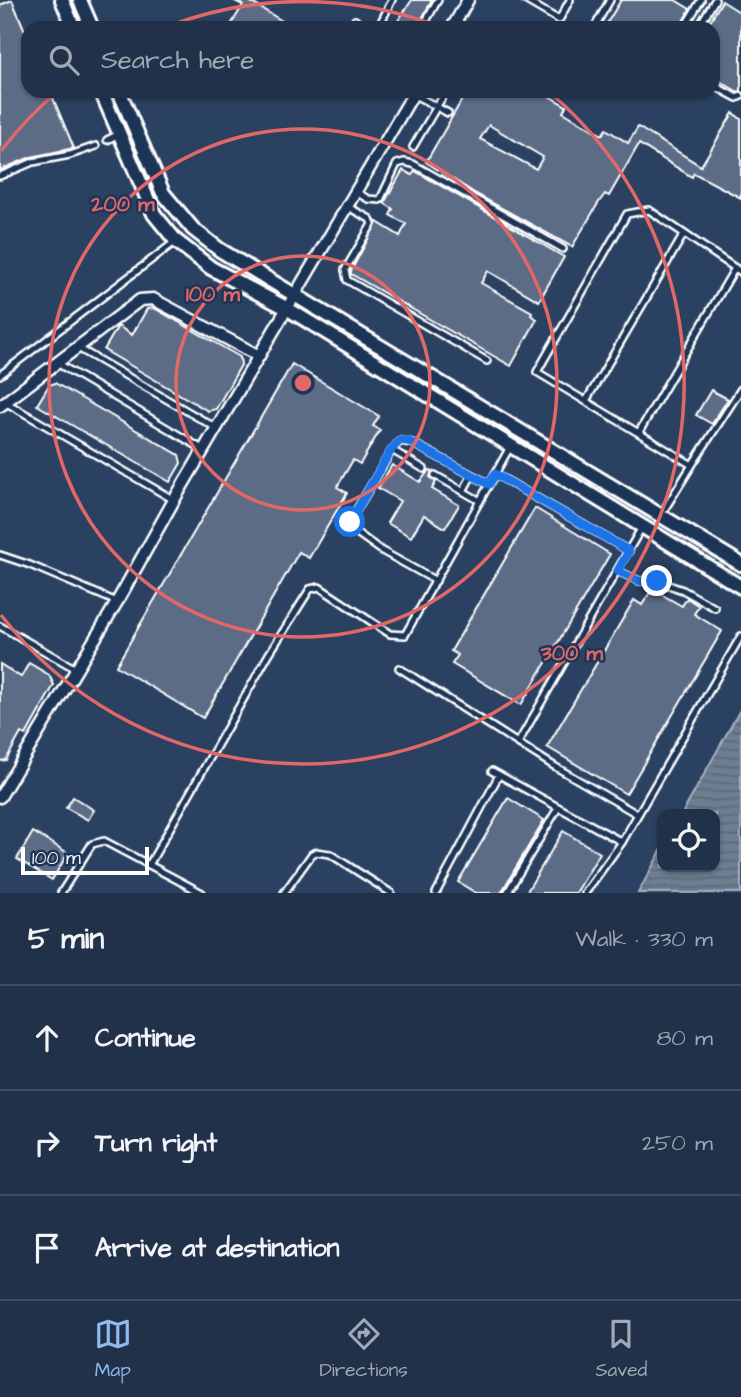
<!DOCTYPE html>
<html lang="en">
<head>
<meta charset="utf-8">
<style>
	:root { --surface:#203149; --page:#2d3d53; --text:#f1f3f6; --muted:#a2a9b4; --line:#3d4c61; --accent:#90b9f0 }
	body { margin:0; font-family:"Architects Daughter",sans-serif; background:var(--page); color:var(--text) }
	.controls { position:absolute; right:21px; bottom:21px; display:grid; overflow:hidden; border-radius:14px; box-shadow:0 2px 5px #0004 }
	.controls button { width:63px; height:63px; display:grid; place-items:center; padding:0; border:0; border-bottom:2px solid var(--line); background:var(--surface); color:var(--text); font:35px sans-serif }
	.scale { position:absolute; left:21px; bottom:18px; width:128px; box-sizing:border-box; padding-left:7px; border:4px solid #fff; border-top:0; font-size:19px; line-height:24px; white-space:nowrap; color:#fff; -webkit-text-stroke:5px #1d3557; paint-order:stroke }
	.stop { position:absolute; width:21px; height:21px; margin:-16px; border:5px solid #1a73e8; border-radius:50%; background:#fff }
	.stop.end { background:#1a73e8; border-color:#fff; box-shadow:0 2px 7px #0008 }
	.list { margin:0; padding:0; list-style:none }
	h2 { display:flex; justify-content:space-between; align-items:center; height:91px; margin:0; padding:0 28px; font-size:30px }
	h2 small { font-size:23px; font-weight:400; color:var(--muted) }
	.list li { display:grid; grid-template-columns:46px 1fr auto; gap:21px; align-items:center; box-sizing:border-box; height:105px; padding:0 28px; border-top:2px solid var(--line) }
	.list b { display:block; font-size:26px; white-space:nowrap }
	.list em { font-size:23px; font-style:normal; color:var(--muted) }
	.icon { flex:none; width:38px; height:38px; fill:none; stroke:currentColor; stroke-width:2; stroke-linecap:round; stroke-linejoin:round }
	.map { position:relative; flex:none; width:741px; height:893px; overflow:hidden }
	.search { position:absolute; background:var(--surface); box-shadow:0 2px 5px #0004; left:21px; right:21px; top:21px; height:77px; display:flex; align-items:center; gap:18px; box-sizing:border-box; padding:0 24px; border-radius:21px; color:var(--muted); font-size:26px }
	.sheet { height:406px; background:var(--surface) }
	nav { display:flex; justify-content:space-around; align-items:center; box-sizing:border-box; height:98px; border-top:2px solid var(--line); background:var(--surface); font-size:19px; color:var(--muted) }
	nav a { display:grid; justify-items:center; gap:4px }
	nav .on { color:var(--accent) }
	.map>svg:first-child { display:block }
	.water { fill:url(#water-rules); stroke:#a7b1be; stroke-width:2 }
	.building { fill:#5b6c86; stroke:#fff; stroke-width:2; fill-rule:evenodd }
	.lines { fill:none; stroke-linecap:round; stroke-linejoin:round }
	.service-casing { stroke:#fff; stroke-width:10 }
	.minor-casing { stroke:#fff; stroke-width:15 }
	.tertiary-casing { stroke:#fff; stroke-width:18 }
	.service { stroke:#1d3557; stroke-width:5 }
	.minor { stroke:#1d3557; stroke-width:10 }
	.tertiary { stroke:#1d3557; stroke-width:12 }
	.route { stroke:#1a73e8; stroke-width:9 }
	.ring { fill:none; stroke:#e26868; stroke-width:3.5 }
	.centre { fill:#e26868; stroke:#1d3557; stroke-width:3.5 }
	.ring-label { font-size:21px; text-anchor:middle; font-weight:bold; fill:#e26868; stroke:#1d3557; stroke-width:5; stroke-linejoin:round; paint-order:stroke }
</style>
</head>
<body>
<div class="map">
<svg width="741" height="893" viewBox="0 0 741 893">
	<defs>
		<pattern id="water-rules" width="6" height="5" patternUnits="userSpaceOnUse" patternTransform="scale(1.75)"><rect width="6" height="5" fill="#6d7d92"/><path d="M0 2.5h6" fill="none" stroke="#5e6772"/></pattern>
	</defs>
	<rect width="100%" height="100%" fill="#2a4161"/>
	<filter id="ink" filterUnits="userSpaceOnUse"><feTurbulence type="fractalNoise" baseFrequency=".0143" numOctaves="2"/><feDisplacementMap in="SourceGraphic" scale="14" xChannelSelector="R" yChannelSelector="G"/><feConvolveMatrix kernelMatrix="1 2 1 2 8 2 1 2 1" color-interpolation-filters="sRGB"/></filter>
	<g filter="url(#ink)">
		<path class="water" d="M 741,708 L 741,893 L 638,893 L 662,849 L 662,867 L 715,867 L 715,814 L 682,814 Z"/>
		<g class="building">
			<path d="M 12,0 L 28,38 L 28,91 L 50,91 L 74,148 L 31,157 L 0,170 L 0,5 Z"/>
			<path d="M 233,0 L 247,0 L 294,28 L 229,28 L 243,5 Z"/>
			<path d="M 412,0 L 432,0 L 417,28 L 393,28 Z"/>
			<path d="M 621,0 L 675,0 L 690,9 L 679,28 L 604,28 Z"/>
			<path d="M 722,1 L 741,13 L 741,91 L 738,92 L 713,77 L 713,28 L 706,28 Z"/>
			<path d="M 467,91 L 540,91 L 566,106 L 563,112 L 602,135 L 606,129 L 628,143 L 638,127 L 701,166 L 733,113 L 741,119 L 741,198 L 694,173 L 692,177 L 639,144 L 609,196 L 605,194 L 599,202 L 572,247 L 476,194 L 426,162 ZM 489,125 L 543,157 L 536,169 L 480,139 Z"/>
			<path d="M 403,170 L 412,175 L 415,171 L 564,257 L 539,301 L 488,271 L 481,283 L 532,312 L 531,315 L 537,319 L 511,366 L 351,274 L 351,271 L 377,222 L 400,236 L 406,224 L 390,215 L 393,209 L 384,203 Z"/>
			<path d="M 154,308 L 240,357 L 241,365 L 216,409 L 208,411 L 104,350 L 118,326 L 132,335 L 147,309 Z"/>
			<path d="M 292,364 L 379,416 L 373,426 L 380,430 L 360,464 L 353,460 L 337,487 L 347,493 L 309,558 L 299,552 L 203,718 L 116,666 Z"/>
			<path d="M 55,383 L 179,455 L 181,463 L 170,482 L 37,405 L 49,385 Z"/>
			<path d="M 711,390 L 728,399 L 712,424 L 696,415 Z"/>
			<path d="M 392,465 L 420,482 L 429,470 L 432,471 L 430,477 L 436,482 L 432,489 L 459,505 L 445,528 L 424,515 L 411,537 L 387,523 L 400,501 L 378,488 Z"/>
			<path d="M 535,508 L 610,554 L 521,705 L 452,664 L 458,655 L 451,651 Z"/>
			<path d="M 652,589 L 682,606 L 687,598 L 699,606 L 694,614 L 722,631 L 626,794 L 547,747 L 634,600 L 642,605 Z"/>
			<path d="M 29,663 L 49,675 L 54,685 L 26,735 L 21,733 L 6,760 L 0,761 L 0,664 L 21,677 Z"/>
			<path d="M 73,797 L 94,810 L 88,820 L 66,808 Z"/>
			<path d="M 508,798 L 544,820 L 501,893 L 476,893 L 458,882 Z"/>
			<path d="M 563,831 L 600,853 L 576,893 L 526,893 Z"/>
			<path d="M 33,832 L 68,853 L 52,880 L 17,859 Z"/>
		</g>
		<g class="lines">
			<defs>
				<g id="service">
					<path d="M 525,0 L 559,20 L 570,0"/>
					<path d="M 355,20 L 366,28"/>
					<path d="M 378,28 L 392,0"/>
					<path d="M 422,28 L 438,0"/>
					<path d="M 594,28 L 610,0"/>
					<path d="M 684,28 L 701,0"/>
					<path d="M 698,28 L 715,0"/>
					<path d="M 713,85 L 737,98 L 741,96"/>
					<path d="M 413,94 L 448,113"/>
					<path d="M 107,140 L 119,134"/>
					<path d="M 413,147 L 446,91"/>
					<path d="M 0,176 L 33,162 L 70,155 L 96,146"/>
					<path d="M 356,192 L 368,199 L 380,200 L 397,164 L 404,162 L 413,164 L 563,249"/>
					<path d="M 348,207 L 370,219 L 372,224 L 345,270 L 347,280 L 487,361"/>
					<path d="M 78,348 L 218,429"/>
					<path d="M 57,363 L 204,450"/>
					<path d="M 0,375 L 176,241"/>
					<path d="M 586,401 L 684,234"/>
					<path d="M 5,402 L 174,500"/>
					<path d="M 639,432 L 735,268"/>
					<path d="M 392,450 L 424,469"/>
					<path d="M 692,465 L 741,389"/>
					<path d="M 495,474 L 629,551"/>
					<path d="M 435,475 L 480,501"/>
					<path d="M 463,491 L 472,475"/>
					<path d="M 661,515 L 692,465 L 537,372 L 627,214 L 649,210 L 741,272"/>
					<path d="M 0,555 L 30,565 L 117,602"/>
					<path d="M 618,571 L 639,581 L 657,581 L 683,590 L 715,608"/>
					<path d="M 436,581 L 382,551 L 350,528 L 350,521 L 392,450 L 400,441 L 412,443 L 489,484"/>
					<path d="M 0,626 L 76,669"/>
					<path d="M 399,668 L 554,766 L 637,814"/>
					<path d="M 518,743 L 642,527"/>
					<path d="M 492,771 L 622,842 L 741,636"/>
					<path d="M 149,865 L 269,654 L 310,589 L 319,587 L 390,634 L 405,635 L 510,447"/>
					<path d="M 61,893 L 92,844 L 104,841 L 202,893"/>
					<path d="M 284,893 L 312,854 L 316,852 L 330,854 L 391,893"/>
					<path d="M 436,893 L 499,775"/>
					<path d="M 507,893 L 558,808"/>
					<path d="M 585,893 L 622,842"/>
				</g>
				<g id="minor">
					<path d="M 452,28 L 468,0"/>
					<path d="M 0,406 L 140,300 L 153,299 L 259,356"/>
					<path d="M 0,797 L 117,602 L 174,500 L 415,91"/>
				</g>
				<g id="tertiary">
					<path d="M 62,0 L 74,28"/>
					<path d="M 80,0 L 92,28"/>
					<path d="M 101,91 L 154,214 L 176,241 L 211,268 L 288,309 L 741,587"/>
					<path d="M 119,91 L 163,193 L 193,229 L 220,250 L 741,564"/>
				</g>
			</defs>
			<use href="#service" class="service-casing"/>
			<use href="#minor" class="minor-casing"/>
			<use href="#tertiary" class="tertiary-casing"/>
			<use href="#service" class="service"/>
			<use href="#minor" class="minor"/>
			<use href="#tertiary" class="tertiary"/>
		</g>
	</g>
	<g class="lines" filter="url(#ink)">
		<path class="route" d="M 350,522 L 391,450 L 400,440 L 408,441 L 489,484 L 495,474 L 629,551 L 618,571 L 639,581 L 657,581"/>
	</g>
	<g class="ring">
		<circle cx="303" cy="383" r="127"/>
		<circle cx="303" cy="383" r="254"/>
		<path d="M1 151A381 381 0 0 1 58 91M166 27A381 381 0 0 1 440 27M548 91A381 381 0 1 1 1 615"/>
	</g>
	<circle cx="303" cy="383" r="10" class="centre"/>
	<g class="ring-label">
		<text x="123" y="211">200 m</text>
		<text x="213" y="301">100 m</text>
		<text x="572" y="660">300 m</text>
	</g>
</svg>
<div class="controls">
<button><svg class="icon" aria-label="locate" viewBox="0 0 24 24"><circle cx="12" cy="12" r="6"/><path d="M12 2v4M12 18v4M2 12h4M18 12h4"/></svg></button>
</div>
<div class="scale">100 m</div>
<div class="stop" style="left:350px;top:522px"></div>
<div class="stop end" style="left:657px;top:581px"></div>
<div class="search"><svg class="icon" aria-label="search" viewBox="0 0 24 24"><circle cx="10" cy="10" r="6"/><path d="M15 15l6 6"/></svg>Search here</div>
</div>
<section class="sheet">
<h2>5 min<small>Walk · 330 m</small></h2>
<ul class="list">
<li><svg class="icon" aria-label="ahead" viewBox="0 0 24 24"><path d="M12 20V5M6 11l6-6 6 6"/></svg><div><b>Continue</b></div><em>80 m</em></li>
<li><svg class="icon" aria-label="right" viewBox="0 0 24 24"><path d="M7 20v-9h11M14 6l5 5-5 5"/></svg><div><b>Turn right</b></div><em>250 m</em></li>
<li><svg class="icon" aria-label="arrive" viewBox="0 0 24 24"><path d="M6 21V4h12l-3 4 3 4H6"/></svg><div><b>Arrive at destination</b></div></li>
</ul>
</section>
<nav>
<a class="on"><svg class="icon" aria-label="map" viewBox="0 0 24 24"><path d="M3 6l6-2 6 2 6-2v14l-6 2-6-2-6 2zM9 4v14M15 6v14"/></svg>Map</a>
<a><svg class="icon" aria-label="directions" viewBox="0 0 24 24"><path d="M12 3l9 9-9 9-9-9zM9 14v-3h6M13 9l2 2-2 2"/></svg>Directions</a>
<a><svg class="icon" aria-label="saved" viewBox="0 0 24 24"><path d="M7 4h10v16l-5-4-5 4z"/></svg>Saved</a>
</nav>
</body>
</html>
